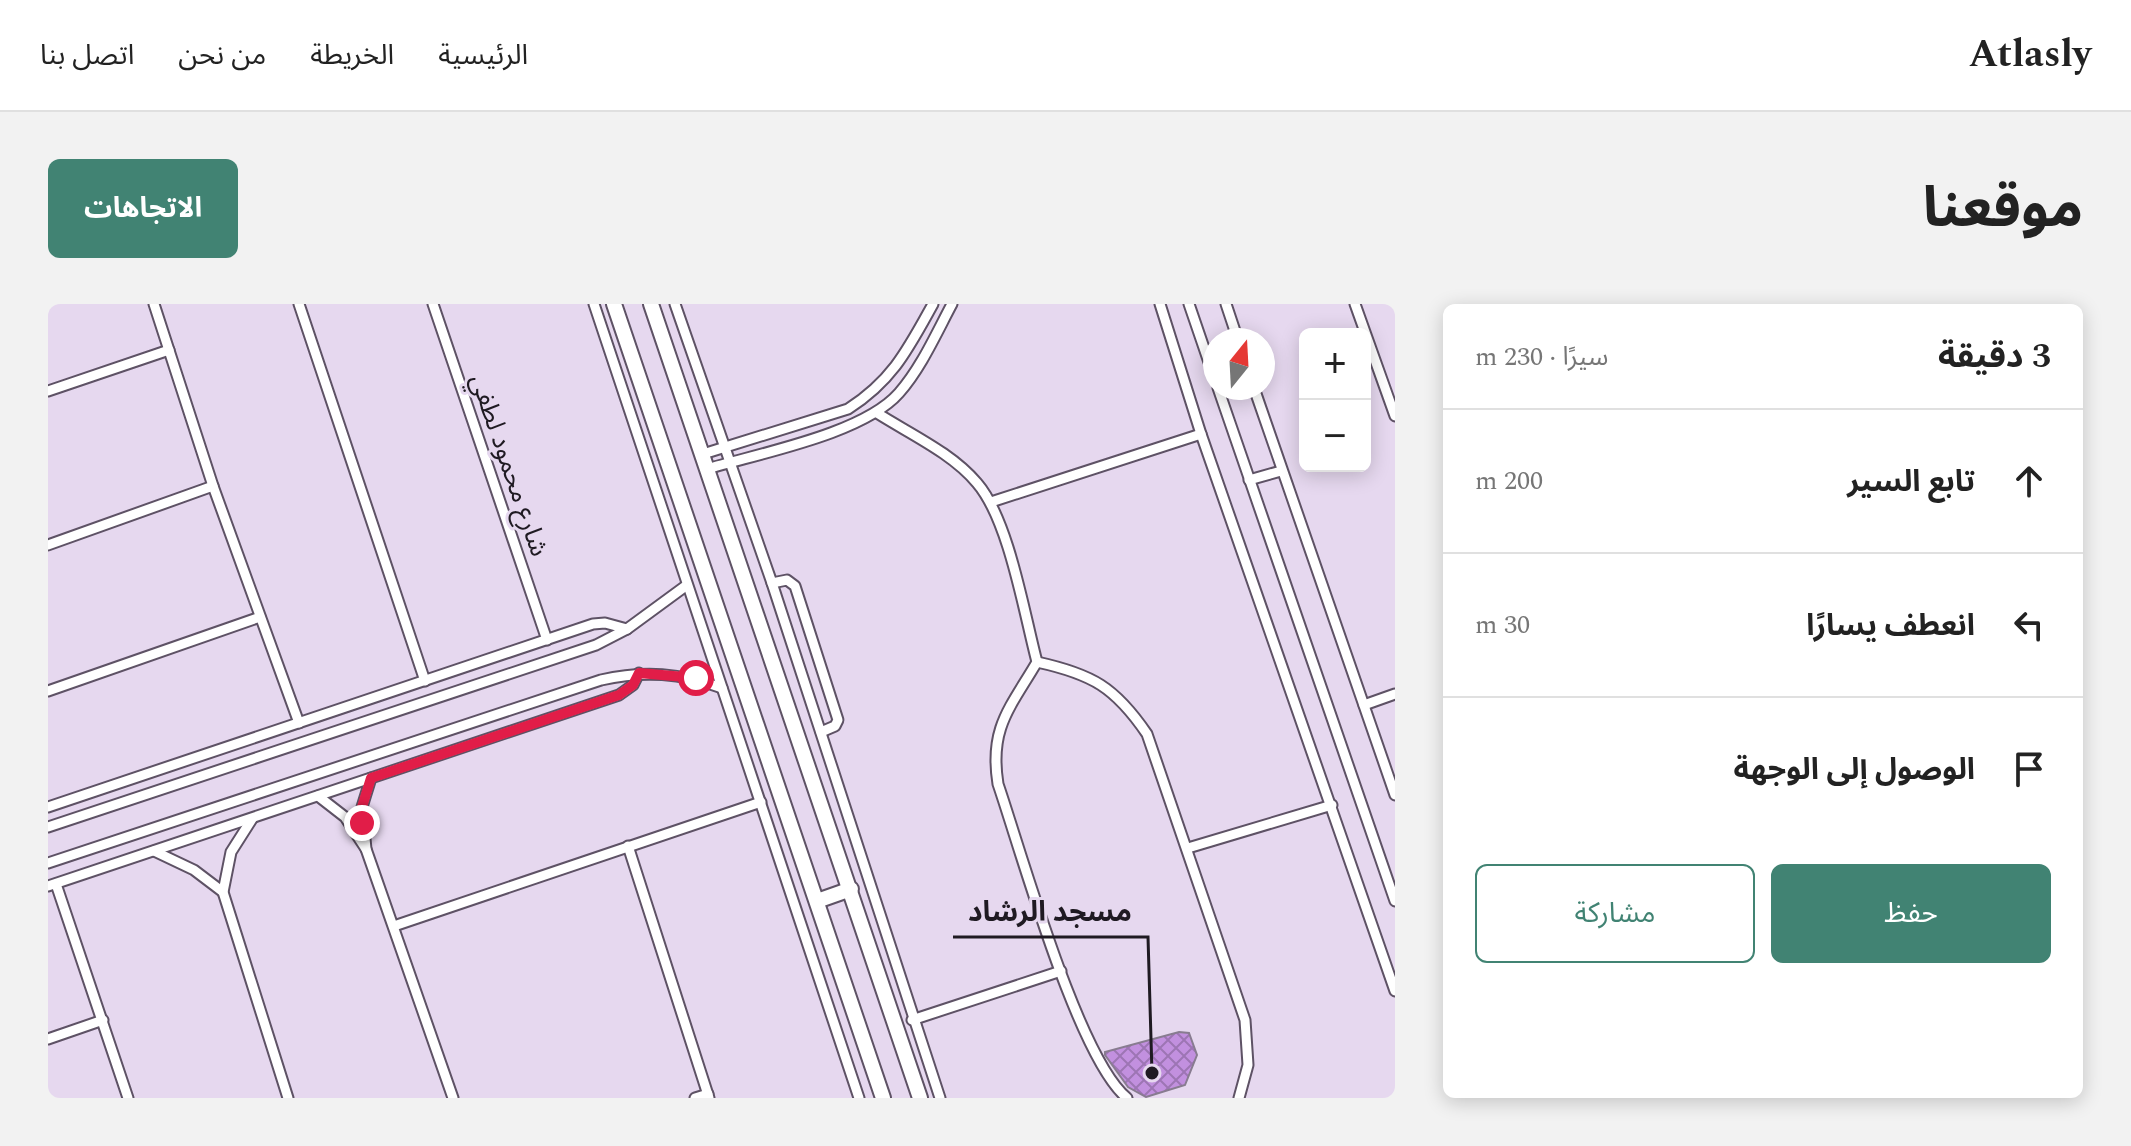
<!DOCTYPE html>
<html lang="ar">
<head>
<meta charset="utf-8">
<style>
	:root { --surface:#fff; --page:#f2f2f2; --text:#222; --muted:#767676; --line:#e0e0e0; --accent:#418373 }
	body { margin:0; font-family:Spectral,"Noto Sans Arabic",serif; background:var(--page); color:var(--text); direction:rtl }
	.controls { position:absolute; right:24px; top:24px; display:grid; overflow:hidden; border-radius:12px; box-shadow:0 4px 20px #0003 }
	.controls button { width:72px; height:72px; display:grid; place-items:center; padding:0; border:0; border-bottom:2px solid var(--line); background:var(--surface); color:var(--text); font:40px sans-serif }
	.compass { position:absolute; left:1155px; top:24px; width:72px; height:72px; border-radius:50%; background:var(--surface); box-shadow:0 4px 20px #0003; rotate:18deg }
	.stop { position:absolute; width:24px; height:24px; margin:-18px; border:6px solid #e11d48; border-radius:50%; background:#fff }
	.stop.end { background:#e11d48; border-color:#fff; box-shadow:0 2px 8px #0008 }
	.list { margin:0; padding:0; list-style:none }
	h2 { display:flex; justify-content:space-between; align-items:center; height:104px; margin:0; padding:0 32px; font-size:34px }
	h2 small { font-size:26px; font-weight:400; color:var(--muted) }
	.list li { display:grid; grid-template-columns:52px 1fr auto; gap:24px; align-items:center; box-sizing:border-box; height:144px; padding:0 32px; border-top:2px solid var(--line) }
	.list b { display:block; font-size:30px; white-space:nowrap }
	.list em { font-size:26px; font-style:normal; color:var(--muted) }
	.actions { display:flex; gap:16px; padding:24px 32px }
	.actions a { flex:1; padding:18px 0; border:2px solid var(--accent); border-radius:12px; text-align:center; font-size:28px; color:var(--accent) }
	.actions .main { background:var(--accent); color:#fff }
	.icon { flex:none; width:44px; height:44px; fill:none; stroke:currentColor; stroke-width:2; stroke-linecap:round; stroke-linejoin:round }
	.map { position:relative; flex:none; width:1347px; height:794px; overflow:hidden; direction:ltr; border-radius:12px }
	header { display:flex; align-items:center; gap:48px; box-sizing:border-box; height:112px; padding:0 40px; background:var(--surface); border-bottom:2px solid var(--line) }
	header strong { font-size:38px }
	nav { display:flex; gap:44px; margin-inline-start:auto; font-size:28px }
	.intro { display:flex; align-items:center; justify-content:space-between; box-sizing:border-box; height:192px; padding:0 48px }
	h1 { margin:0; font-size:56px }
	.button { padding:20px 36px; border-radius:12px; background:var(--accent); color:#fff; font-size:28px; font-weight:700 }
	main { display:flex; gap:48px; padding:0 48px }
	aside { flex:1; background:var(--surface); border-radius:12px; box-shadow:0 4px 20px #0003 }
	.map>svg:first-child { display:block }
	.building { fill:url(#building-cross-hatch); stroke:#887c90; stroke-width:2 }
	.lines { fill:none; stroke-linecap:round; stroke-linejoin:round }
	.street-casing { stroke:#5e5265; stroke-width:13 }
	.secondary-casing { stroke:#5e5265; stroke-width:18 }
	.street { stroke:#fff; stroke-width:9 }
	.secondary { stroke:#fff; stroke-width:14 }
	.route { stroke:#e11d48; stroke-width:10 }
	.labels { text-anchor:middle; stroke-width:6; stroke-linejoin:round; paint-order:stroke }
	.street-label { font-size:26px; fill:#1f1a22; stroke:#e6d8ef }
	.leader { fill:none; stroke:#1f1a22; stroke-width:3 }
	.callout-dot { fill:#1f1a22; stroke:#e6d8ef; stroke-width:3 }
	.callout-label { font-size:28px; text-anchor:middle; font-weight:bold; fill:#1f1a22; stroke:#e6d8ef; stroke-width:6; stroke-linejoin:round; paint-order:stroke }
</style>
</head>
<body>
<header>
<strong>Atlasly</strong>
<nav><a>الرئيسية</a><a>الخريطة</a><a>من نحن</a><a>اتصل بنا</a></nav>
</header>
<div class="intro"><h1>موقعنا</h1><a class="button">الاتجاهات</a></div>
<main>
<aside>
<h2>3 دقيقة<small>سيرًا · 230 m</small></h2>
<ul class="list">
<li><svg class="icon" aria-label="ahead" viewBox="0 0 24 24"><path d="M12 20V5M6 11l6-6 6 6"/></svg><div><b>تابع السير</b></div><em>200 m</em></li>
<li><svg class="icon" aria-label="left" viewBox="0 0 24 24"><path d="M17 20v-9H6M10 6l-5 5 5 5"/></svg><div><b>انعطف يسارًا</b></div><em>30 m</em></li>
<li><svg class="icon" aria-label="arrive" viewBox="0 0 24 24"><path d="M6 21V4h12l-3 4 3 4H6"/></svg><div><b>الوصول إلى الوجهة</b></div></li>
</ul>
<div class="actions"><a class="main">حفظ</a><a>مشاركة</a></div>
</aside>
<div class="map">
<svg width="1347" height="794" viewBox="0 0 1347 794">
	<defs>
		<pattern id="building-cross-hatch" width="8" height="8" patternUnits="userSpaceOnUse" patternTransform="scale(2)"><rect width="8" height="8" fill="#c290df"/><path d="M0 0l8 8M0 8l8-8" fill="none" stroke="#9d75b4"/></pattern>
	</defs>
	<rect width="100%" height="100%" fill="#e6d8ef"/>
	<path class="building" d="M 1131,728 L 1141,729 L 1149,751 L 1137,781 L 1098,793 L 1080,783 L 1057,751 L 1057,748 Z"/>
	<g class="lines">
		<defs>
			<g id="street">
				<path d="M 106,0 L 165,182 L 251,419"/>
				<path d="M 251,0 L 377,377"/>
				<path d="M 385,0 L 499,336"/>
				<path d="M 546,0 L 811,794"/>
				<path d="M 627,0 L 724,279 L 892,794"/>
				<path d="M 1112,0 L 1153,130 L 1347,687"/>
				<path d="M 1141,0 L 1167,76"/>
				<path d="M 1178,0 L 1190,36"/>
				<path d="M 1307,0 L 1347,112"/>
				<path d="M 1170,84 L 1347,597"/>
				<path d="M 1206,84 L 1347,491"/>
				<path d="M 0,87 L 121,46"/>
				<path d="M 829,109 C 862,130 904,149 929,179 C 961,216 976,309 989,358 C 962,404 941,424 950,480 C 973,547 1030,754 1079,794"/>
				<path d="M 655,150 L 800,105 C 845,76 860,45 885,0"/>
				<path d="M 659,165 C 712,149 815,130 851,89 C 873,64 888,30 904,0"/>
				<path d="M 1201,176 L 1233,167"/>
				<path d="M 943,198 L 1153,130"/>
				<path d="M 0,241 L 165,182"/>
				<path d="M 724,279 L 739,276 L 747,282 L 790,416 L 787,422 L 773,428"/>
				<path d="M 989,358 C 1044,370 1067,383 1099,430 L 1197,716 L 1200,761 L 1191,794"/>
				<path d="M 0,387 L 212,313"/>
				<path d="M 1316,401 L 1347,390"/>
				<path d="M 323,474 L 314,503 L 318,545 L 405,794"/>
				<path d="M 270,492 L 297,513 L 318,545"/>
				<path d="M 0,503 L 545,320 L 557,319 L 579,325"/>
				<path d="M 204,515 L 183,548 L 175,588 L 240,794"/>
				<path d="M 0,523 L 548,341 L 579,325 L 639,281"/>
				<path d="M 580,542 L 661,794"/>
				<path d="M 1140,544 L 1284,501"/>
				<path d="M 106,547 L 146,566 L 175,588"/>
				<path d="M 0,559 L 553,376 C 596,366 633,369 674,384"/>
				<path d="M 8,580 L 80,794"/>
				<path d="M 0,582 L 571,391 L 585,381 L 591,369"/>
				<path d="M 346,622 L 713,498"/>
				<path d="M 864,716 L 1013,667"/>
				<path d="M 0,735 L 55,716"/>
				<path d="M 647,794 L 660,790"/>
			</g>
			<g id="secondary">
				<path d="M 566,0 L 835,794"/>
				<path d="M 603,0 L 872,794"/>
				<path d="M 769,597 L 803,585"/>
			</g>
		</defs>
		<use href="#street" class="street-casing"/>
		<use href="#secondary" class="secondary-casing"/>
		<use href="#street" class="street"/>
		<use href="#secondary" class="secondary"/>
	</g>
	<g class="lines">
		<path class="route" d="M 314,519 L 314,503 L 323,474 L 571,391 L 585,381 L 591,369 L 648,374"/>
	</g>
	<g class="labels">
		<g class="street-label">
			<text transform="translate(462 161) rotate(71)" y="9">شارع محمود لطفي</text>
		</g>
	</g>
	<path class="leader" d="M1104 769L1100 633H905"/>
	<circle class="callout-dot" cx="1104" cy="769" r="8"/>
	<g class="callout-label">
		<text x="1002" y="617">مسجد الرشاد</text>
	</g>
</svg>
<div class="controls">
<button>+</button>
<button>−</button>
</div>
<svg class="compass" viewBox="-18 -18 36 36"><path d="M0-13l5 13h-10z" fill="#e53935"/><path d="M0 13l5-13h-10z" fill="#767676"/></svg>
<div class="stop" style="left:648px;top:374px"></div>
<div class="stop end" style="left:314px;top:519px"></div>
</div>
</main>
</body>
</html>
